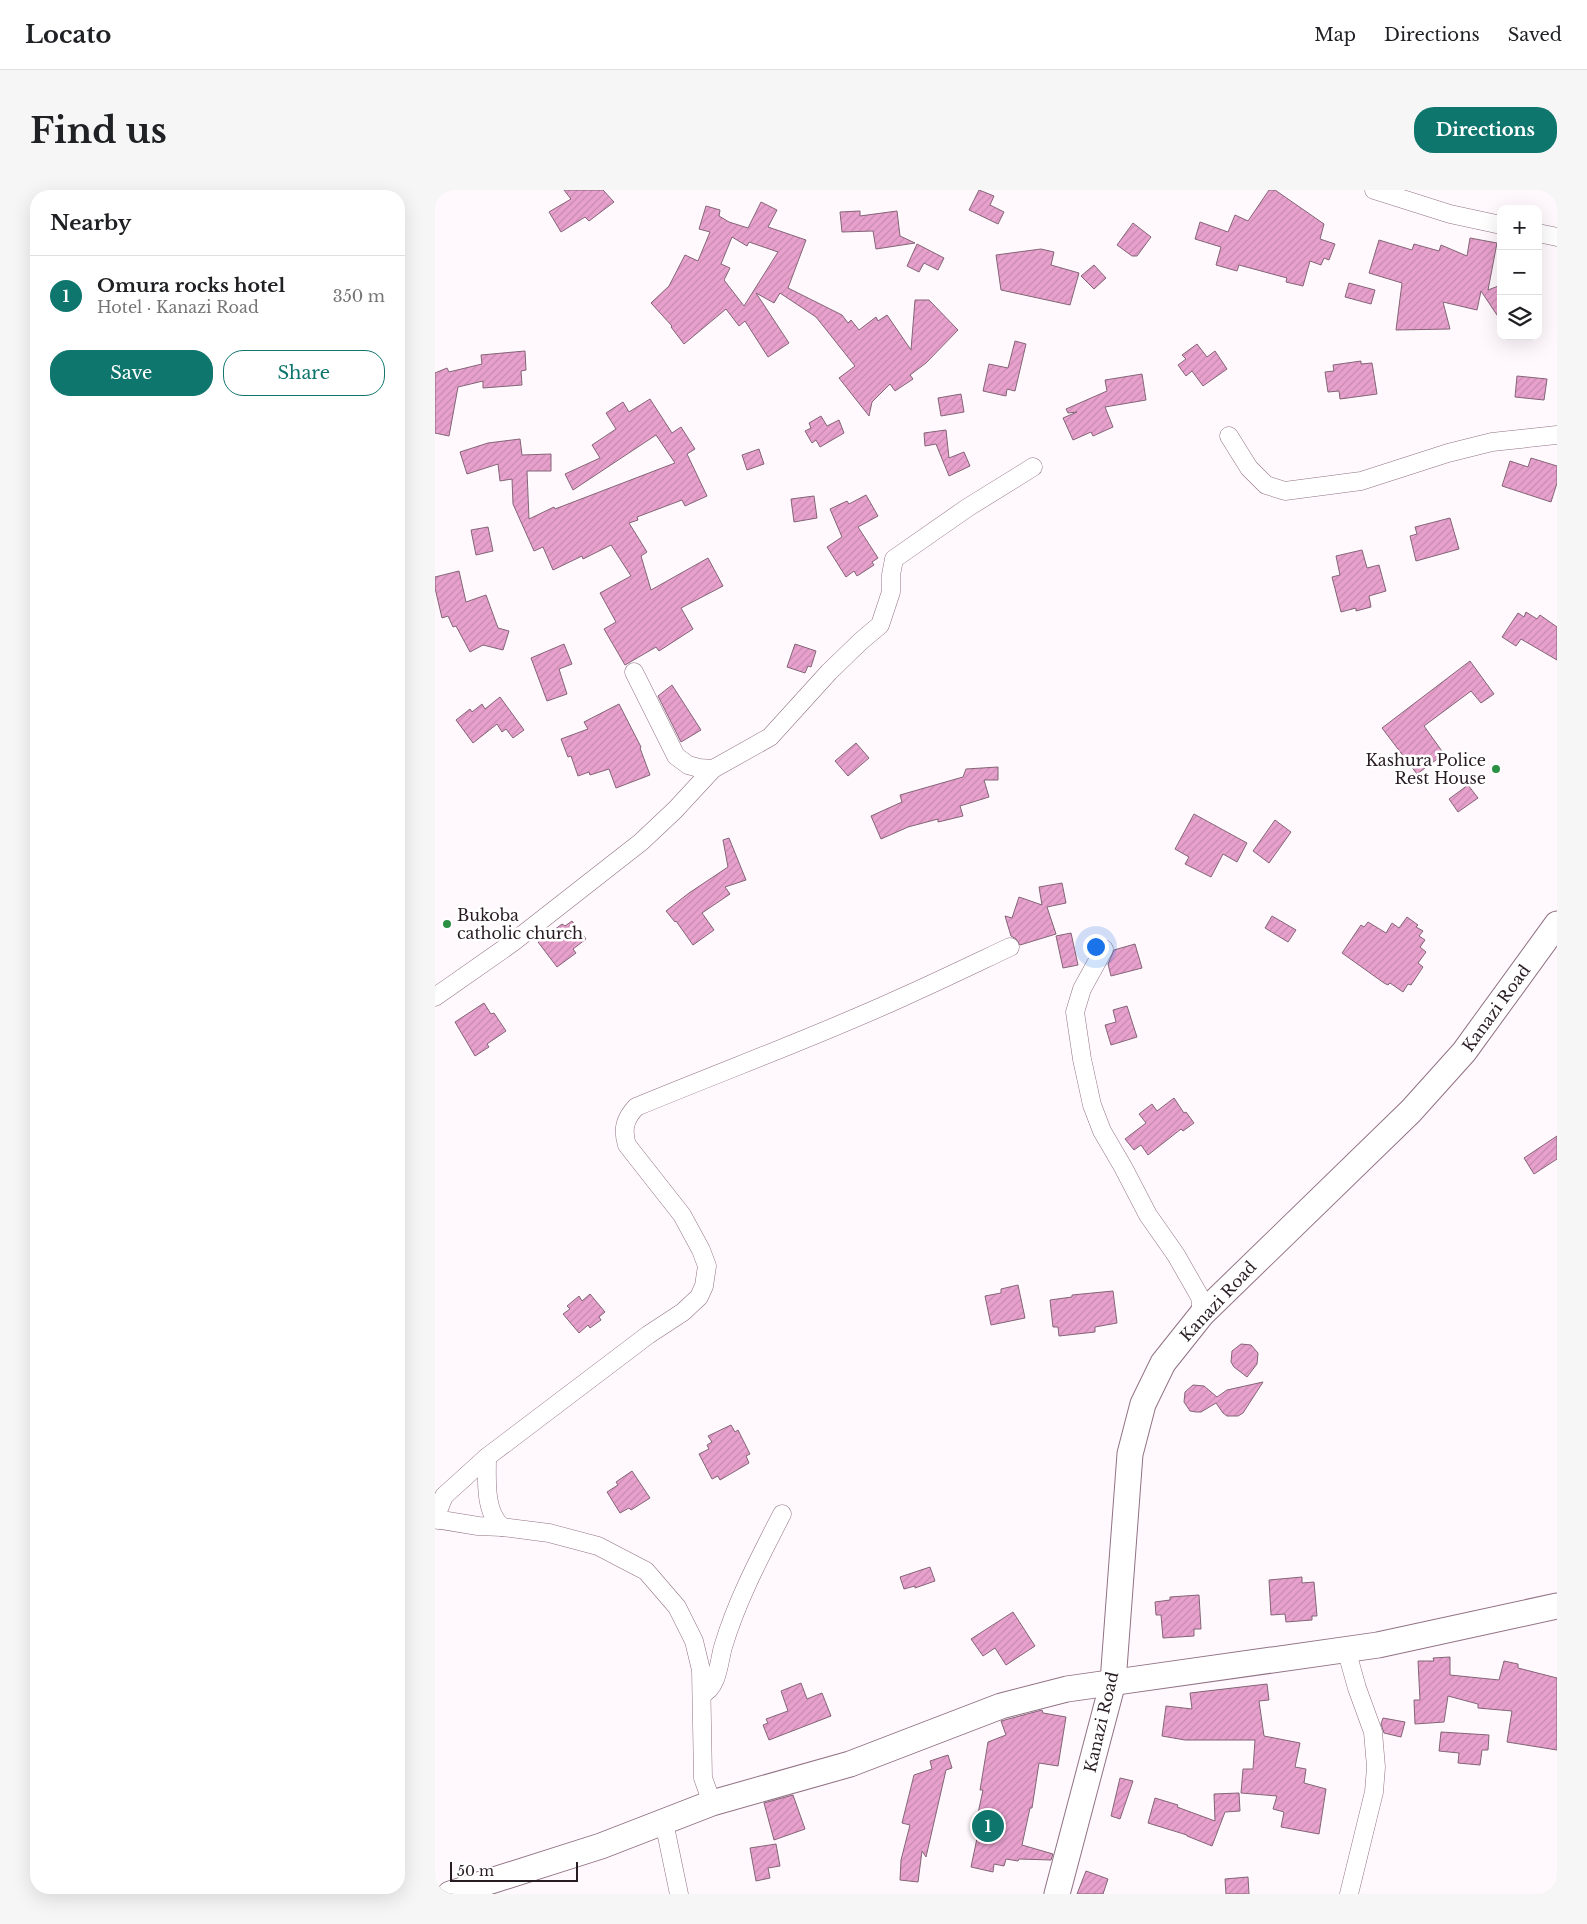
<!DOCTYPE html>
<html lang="en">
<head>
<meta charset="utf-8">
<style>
	:root { --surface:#fff; --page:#f6f6f6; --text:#202124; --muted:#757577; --line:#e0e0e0; --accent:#0f766e }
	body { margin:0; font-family:"Libre Baskerville",serif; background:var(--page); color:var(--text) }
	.controls { position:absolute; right:15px; top:15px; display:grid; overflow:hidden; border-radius:10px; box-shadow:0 5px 20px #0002 }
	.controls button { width:45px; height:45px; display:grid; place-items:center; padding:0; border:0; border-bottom:1px solid var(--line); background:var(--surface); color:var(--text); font:25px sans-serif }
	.scale { position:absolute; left:15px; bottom:12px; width:128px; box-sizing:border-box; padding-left:5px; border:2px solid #291d24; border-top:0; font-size:14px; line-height:18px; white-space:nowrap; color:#291d24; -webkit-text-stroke:4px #fff; paint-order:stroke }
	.you { position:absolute; left:660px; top:756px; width:18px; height:18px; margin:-12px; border:4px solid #fff; border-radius:50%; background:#1a73e8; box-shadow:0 0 0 8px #1a73e833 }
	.badge { display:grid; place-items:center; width:32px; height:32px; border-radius:50%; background:var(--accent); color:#fff; font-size:16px; font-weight:700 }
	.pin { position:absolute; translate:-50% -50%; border:2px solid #fff; box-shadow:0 1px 5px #0006 }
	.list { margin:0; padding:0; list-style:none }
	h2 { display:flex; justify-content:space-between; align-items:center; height:65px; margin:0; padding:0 20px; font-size:21px }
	h2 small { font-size:16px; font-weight:400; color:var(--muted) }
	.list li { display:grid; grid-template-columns:32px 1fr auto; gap:15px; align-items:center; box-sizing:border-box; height:80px; padding:0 20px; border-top:1px solid var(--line) }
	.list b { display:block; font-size:19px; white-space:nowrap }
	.list p { margin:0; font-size:16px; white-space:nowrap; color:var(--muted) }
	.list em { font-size:16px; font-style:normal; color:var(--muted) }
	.actions { display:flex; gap:10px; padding:15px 20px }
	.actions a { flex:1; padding:11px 0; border:1px solid var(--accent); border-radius:20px; text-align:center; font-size:18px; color:var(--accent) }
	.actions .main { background:var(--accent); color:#fff }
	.icon { flex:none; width:28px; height:28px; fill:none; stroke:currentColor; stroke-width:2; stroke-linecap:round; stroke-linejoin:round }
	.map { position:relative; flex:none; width:1122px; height:1704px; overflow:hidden; border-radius:20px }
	header { display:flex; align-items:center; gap:30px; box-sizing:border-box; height:70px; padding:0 25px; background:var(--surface); border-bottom:1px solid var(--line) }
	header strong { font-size:24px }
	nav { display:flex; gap:28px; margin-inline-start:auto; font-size:18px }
	.intro { display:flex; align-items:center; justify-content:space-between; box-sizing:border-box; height:120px; padding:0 30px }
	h1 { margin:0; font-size:35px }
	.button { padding:12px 22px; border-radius:20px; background:var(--accent); color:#fff; font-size:18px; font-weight:700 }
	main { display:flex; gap:30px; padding:0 30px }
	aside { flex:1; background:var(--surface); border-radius:20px; box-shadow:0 5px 20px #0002 }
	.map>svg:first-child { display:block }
	.building { fill:url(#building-hatch); stroke:#836577; fill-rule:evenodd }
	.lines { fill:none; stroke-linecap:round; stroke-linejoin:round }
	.street-casing { stroke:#917284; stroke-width:19 }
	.secondary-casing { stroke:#917284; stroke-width:27 }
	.street { stroke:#fff; stroke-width:18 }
	.secondary { stroke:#fff; stroke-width:25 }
	.poi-dot { fill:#2c9044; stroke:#fff; stroke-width:2 }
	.labels { text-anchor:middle; stroke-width:5; stroke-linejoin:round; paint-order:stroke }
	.poi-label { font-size:16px; fill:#291d24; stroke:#fff; text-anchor:end }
	.street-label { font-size:16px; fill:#291d24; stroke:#fff }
</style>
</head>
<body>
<header>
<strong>Locato</strong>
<nav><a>Map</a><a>Directions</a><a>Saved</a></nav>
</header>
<div class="intro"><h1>Find us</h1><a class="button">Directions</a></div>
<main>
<aside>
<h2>Nearby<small></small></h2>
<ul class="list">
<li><span class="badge">1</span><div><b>Omura rocks hotel</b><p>Hotel · Kanazi Road</p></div><em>350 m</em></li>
</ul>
<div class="actions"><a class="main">Save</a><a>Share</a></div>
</aside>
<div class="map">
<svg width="1122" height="1704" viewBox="0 0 1122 1704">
	<defs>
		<pattern id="building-hatch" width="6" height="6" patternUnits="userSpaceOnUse" patternTransform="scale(1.25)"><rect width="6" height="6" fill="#e8a1cd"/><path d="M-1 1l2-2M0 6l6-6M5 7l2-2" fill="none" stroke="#c78ab0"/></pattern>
	</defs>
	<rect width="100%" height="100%" fill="#fff8fc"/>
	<g class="building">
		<path d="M 129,0 L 168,0 L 179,12 L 154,31 L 150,27 L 126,42 L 114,22 L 136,9 Z"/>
		<path d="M 544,0 L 559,6 L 555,15 L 569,22 L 563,34 L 534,20 Z"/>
		<path d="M 834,0 L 840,0 L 889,34 L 885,49 L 900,54 L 894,70 L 889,68 L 886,75 L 875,71 L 868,96 L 851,92 L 852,88 L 804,75 L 802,81 L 781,75 L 786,57 L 760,49 L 765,32 L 793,42 L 800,25 L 813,31 Z"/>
		<path d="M 326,12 L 342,20 L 333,37 L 371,50 L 353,98 L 407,125 L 413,133 L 416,130 L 424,140 L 441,127 L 443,131 L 452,125 L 476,160 L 480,110 L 494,110 L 523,140 L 491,173 L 475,185 L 478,189 L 460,201 L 455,194 L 437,212 L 434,226 L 404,188 L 420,176 L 381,127 L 345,103 L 339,113 L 321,103 L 354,153 L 333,167 L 310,131 L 304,136 L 291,119 L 249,154 L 236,137 L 237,136 L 216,113 L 234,96 L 250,65 L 263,71 L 275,42 L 264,39 L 271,16 L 285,20 L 284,26 L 294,32 L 313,38 ZM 297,47 L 312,56 L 314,52 L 343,62 L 309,116 L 289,90 L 295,78 L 286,74 Z"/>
		<path d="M 425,21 L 425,26 L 462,21 L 465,46 L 480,53 L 441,59 L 438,41 L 407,42 L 405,22 Z"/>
		<path d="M 698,33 L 716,47 L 702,66 L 697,66 L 682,55 Z"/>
		<path d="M 1035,48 L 1062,53 L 1053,100 L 1066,95 L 1066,131 L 1046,101 L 1042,120 L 1008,112 L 1015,139 L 961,140 L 967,93 L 934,83 L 944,50 L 977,60 L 979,54 L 1004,61 L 1006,55 L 1032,66 Z"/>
		<path d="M 482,54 L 509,68 L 503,80 L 489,73 L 484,82 L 472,76 Z"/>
		<path d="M 606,59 L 619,62 L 616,75 L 644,83 L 635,115 L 566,100 L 561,65 Z"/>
		<path d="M 659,75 L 671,88 L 659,99 L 646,86 Z"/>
		<path d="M 914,93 L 940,100 L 936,114 L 910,107 Z"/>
		<path d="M 580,151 L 591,154 L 580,201 L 572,199 L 571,206 L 548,201 L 554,174 L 573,178 Z"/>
		<path d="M 762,154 L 772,167 L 780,161 L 792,179 L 768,196 L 757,181 L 751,186 L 743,175 L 751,169 L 747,165 Z"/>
		<path d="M 90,161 L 91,180 L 86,181 L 87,195 L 48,198 L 48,191 L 23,197 L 14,246 L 0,243 L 0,183 L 12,178 L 14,182 L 47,174 L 46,165 Z"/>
		<path d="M 926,171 L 926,174 L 937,173 L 942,204 L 905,209 L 904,201 L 893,202 L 890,182 L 899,181 L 898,175 Z"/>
		<path d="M 707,184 L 711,210 L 670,217 L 678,237 L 658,246 L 656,242 L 638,250 L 628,228 L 642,222 L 633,223 L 631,219 L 672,201 L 670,190 Z"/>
		<path d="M 1082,186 L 1112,189 L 1109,210 L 1080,207 Z"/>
		<path d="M 526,204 L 529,222 L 506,226 L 503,208 Z"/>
		<path d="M 215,209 L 237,243 L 246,237 L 260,259 L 252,264 L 272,306 L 250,316 L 247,310 L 202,327 L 203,330 L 194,333 L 212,362 L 206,366 L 216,400 L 273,368 L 288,396 L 246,418 L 258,439 L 224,461 L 221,457 L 190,475 L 169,439 L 181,432 L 165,403 L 196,386 L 176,355 L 148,369 L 147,366 L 118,380 L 108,357 L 99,361 L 78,314 L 77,289 L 65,291 L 63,274 L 32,284 L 25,262 L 53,253 L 85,249 L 87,265 L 116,264 L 116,281 L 92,281 L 94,329 L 119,317 L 120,319 L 240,273 L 221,245 L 138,300 L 130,284 L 165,268 L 157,255 L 181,239 L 171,223 L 188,212 L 194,222 Z"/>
		<path d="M 386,226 L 392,236 L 404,230 L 409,243 L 385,257 L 381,250 L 377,253 L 370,241 L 376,238 L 374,233 Z"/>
		<path d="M 511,240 L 514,268 L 529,262 L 535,276 L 514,286 L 501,254 L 490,256 L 489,243 Z"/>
		<path d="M 324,259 L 329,274 L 312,280 L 307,265 Z"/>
		<path d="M 1096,268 L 1122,276 L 1122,293 L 1116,312 L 1067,296 L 1075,271 L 1093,277 Z"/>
		<path d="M 431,305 L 443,326 L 423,337 L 443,368 L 437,372 L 439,375 L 422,386 L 419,381 L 411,387 L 392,357 L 407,347 L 395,319 L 412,311 L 414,314 Z"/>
		<path d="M 379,306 L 382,328 L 359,332 L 356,309 Z"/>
		<path d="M 1015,328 L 1024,359 L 981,371 L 975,346 L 982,344 L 980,337 Z"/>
		<path d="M 53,337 L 58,361 L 41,365 L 36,340 Z"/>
		<path d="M 927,360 L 932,378 L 944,375 L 951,401 L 934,406 L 936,417 L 921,421 L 921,418 L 906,422 L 897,387 L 905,385 L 901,366 Z"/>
		<path d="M 24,381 L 31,412 L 51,405 L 63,438 L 74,441 L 68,460 L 48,455 L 35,462 L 21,436 L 18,437 L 13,426 L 7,428 L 0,398 L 0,387 Z"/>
		<path d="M 1091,422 L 1102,429 L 1105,425 L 1122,437 L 1122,470 L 1086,449 L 1081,456 L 1067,447 L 1083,423 L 1089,427 Z"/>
		<path d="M 129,454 L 137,474 L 124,479 L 132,504 L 112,511 L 96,468 Z"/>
		<path d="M 360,454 L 381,461 L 376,477 L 373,476 L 370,483 L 352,477 Z"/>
		<path d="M 1035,471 L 1059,504 L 1046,513 L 1036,501 L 989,536 L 1009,564 L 982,584 L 947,538 Z"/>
		<path d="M 237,495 L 266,540 L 246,552 L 223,506 Z"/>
		<path d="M 65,507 L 89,540 L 78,548 L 71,539 L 67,542 L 62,534 L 38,553 L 21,530 L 35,519 L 37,522 L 47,514 L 50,519 Z"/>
		<path d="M 184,514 L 206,557 L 205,558 L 215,585 L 181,598 L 174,579 L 155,585 L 154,582 L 143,586 L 136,566 L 133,567 L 126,549 L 153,539 L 149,532 Z"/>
		<path d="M 421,553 L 434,568 L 413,586 L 400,571 Z"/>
		<path d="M 563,577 L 563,590 L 549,590 L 554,607 L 525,616 L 528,626 L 503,632 L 503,629 L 473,637 L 446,649 L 436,626 L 467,612 L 465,605 L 528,587 L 531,579 Z"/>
		<path d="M 1033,595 L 1043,608 L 1023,622 L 1014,609 Z"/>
		<path d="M 759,624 L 812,653 L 802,672 L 788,664 L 776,687 L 750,674 L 754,667 L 740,659 Z"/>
		<path d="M 840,630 L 856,642 L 834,673 L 818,661 Z"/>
		<path d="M 294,648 L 311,690 L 290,697 L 295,704 L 267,723 L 279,740 L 258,755 L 241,731 L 240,732 L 231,721 L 254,703 L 293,677 L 288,650 Z"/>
		<path d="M 627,693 L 631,713 L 612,717 L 621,744 L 585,755 L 581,749 L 576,746 L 570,726 L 577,728 L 584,707 L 607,715 L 604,697 Z"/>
		<path d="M 837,726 L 861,740 L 853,752 L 830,738 Z"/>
		<path d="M 972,727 L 983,735 L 981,737 L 988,741 L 984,746 L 990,750 L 985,757 L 991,762 L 983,773 L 988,777 L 976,795 L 973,794 L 968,802 L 955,793 L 953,795 L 949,793 L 907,763 L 926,735 L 929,737 L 933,732 L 951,743 L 957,733 L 964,738 Z"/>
		<path d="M 137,731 L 151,749 L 138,759 L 141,763 L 122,777 L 103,752 L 127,734 L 130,736 Z"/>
		<path d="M 636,743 L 643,775 L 628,778 L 621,746 Z"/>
		<path d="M 700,754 L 707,778 L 676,786 L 673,774 L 679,760 Z"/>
		<path d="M 49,813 L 56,824 L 59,823 L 71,841 L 52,854 L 54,857 L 40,866 L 20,832 Z"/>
		<path d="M 692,816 L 702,847 L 676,855 L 670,835 L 681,832 L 678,820 Z"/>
		<path d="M 739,908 L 749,923 L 751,922 L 759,933 L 748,941 L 746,939 L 713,965 L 706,955 L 699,960 L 690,949 L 711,933 L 704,924 L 717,914 L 722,921 Z"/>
		<path d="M 1122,946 L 1122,969 L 1099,984 L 1089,968 Z"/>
		<path d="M 583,1095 L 590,1128 L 556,1135 L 550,1106 L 566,1103 L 566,1099 Z"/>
		<path d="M 678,1101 L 682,1133 L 660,1137 L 660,1142 L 624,1146 L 623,1137 L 618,1137 L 615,1110 L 637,1107 L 637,1105 Z"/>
		<path d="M 155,1104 L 170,1122 L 164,1127 L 166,1130 L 155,1138 L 153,1135 L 144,1143 L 128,1124 L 135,1119 L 132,1116 L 144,1106 L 147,1111 Z"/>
		<path d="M 806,1154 L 816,1155 L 823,1163 L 822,1174 L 812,1187 L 799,1177 L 796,1172 L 797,1161 Z"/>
		<path d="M 828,1192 L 808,1223 L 803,1226 L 792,1226 L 788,1223 L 781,1213 L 766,1222 L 761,1222 L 755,1221 L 749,1212 L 750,1202 L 758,1195 L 769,1196 L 782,1207 L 792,1200 Z"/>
		<path d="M 296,1235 L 300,1242 L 303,1240 L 315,1264 L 311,1266 L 314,1273 L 285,1290 L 283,1286 L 277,1289 L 264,1264 L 274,1259 L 272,1255 L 277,1252 L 273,1246 Z"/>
		<path d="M 197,1281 L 215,1308 L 196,1320 L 194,1318 L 185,1323 L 172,1302 L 183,1295 L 181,1292 Z"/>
		<path d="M 495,1377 L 500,1391 L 480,1398 L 480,1396 L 469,1399 L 465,1387 Z"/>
		<path d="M 867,1387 L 867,1393 L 879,1392 L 882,1426 L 877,1426 L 877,1430 L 851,1432 L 850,1424 L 836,1425 L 834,1390 Z"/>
		<path d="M 764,1405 L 766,1439 L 759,1439 L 759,1446 L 728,1448 L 726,1425 L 721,1425 L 720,1412 L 735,1410 L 735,1407 Z"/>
		<path d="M 578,1422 L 600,1456 L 571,1475 L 560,1458 L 548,1466 L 536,1449 Z"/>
		<path d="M 1015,1467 L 1015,1485 L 1064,1490 L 1069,1471 L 1083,1474 L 1083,1478 L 1122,1488 L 1122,1560 L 1072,1552 L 1077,1521 L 1043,1518 L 1043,1514 L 1013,1506 L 1009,1532 L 980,1534 L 979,1510 L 985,1510 L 983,1471 L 999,1471 L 998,1468 Z"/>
		<path d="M 366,1493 L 372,1509 L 387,1503 L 396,1526 L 334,1550 L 328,1535 L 333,1533 L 331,1529 L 353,1521 L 346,1501 Z"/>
		<path d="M 832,1494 L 834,1510 L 824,1511 L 829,1546 L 865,1553 L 860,1577 L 871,1579 L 869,1593 L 891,1599 L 884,1644 L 846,1637 L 849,1622 L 838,1619 L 842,1606 L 806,1603 L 808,1579 L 818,1579 L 820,1550 L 750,1550 L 727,1546 L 731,1516 L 757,1519 L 755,1503 Z"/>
		<path d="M 607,1520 L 608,1523 L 631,1527 L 623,1576 L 604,1573 L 597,1618 L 595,1618 L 587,1655 L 618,1664 L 616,1670 L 584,1669 L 583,1671 L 571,1669 L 569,1676 L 559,1674 L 558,1682 L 536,1677 L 546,1629 L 542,1628 L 548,1600 L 545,1600 L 553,1552 L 571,1545 L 566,1531 Z"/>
		<path d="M 948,1528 L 970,1532 L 966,1547 L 949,1543 L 946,1534 Z"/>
		<path d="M 1006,1542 L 1054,1545 L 1053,1560 L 1047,1560 L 1045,1575 L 1023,1573 L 1024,1563 L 1004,1561 Z"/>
		<path d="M 513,1565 L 517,1578 L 511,1580 L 491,1667 L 487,1661 L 483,1692 L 465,1690 L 466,1670 L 475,1635 L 467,1633 L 479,1585 L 497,1579 L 495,1571 Z"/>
		<path d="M 685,1588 L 698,1591 L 685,1629 L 676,1626 Z"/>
		<path d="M 804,1603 L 805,1621 L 790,1622 L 777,1656 L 752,1646 L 752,1645 L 713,1633 L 720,1608 L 743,1615 L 742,1617 L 780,1631 L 779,1604 Z"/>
		<path d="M 358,1605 L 370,1639 L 339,1650 L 329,1613 Z"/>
		<path d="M 341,1654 L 345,1676 L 333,1678 L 335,1688 L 321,1691 L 315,1658 Z"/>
		<path d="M 651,1681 L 673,1689 L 668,1704 L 642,1704 Z"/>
		<path d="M 813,1687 L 814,1704 L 791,1704 L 790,1689 Z"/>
	</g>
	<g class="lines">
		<defs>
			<g id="street">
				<path d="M 939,0 L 1015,24 L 1066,35"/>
				<path d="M 1103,43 L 1122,47"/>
				<path d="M 794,246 L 814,278 L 831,295 L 850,301 L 926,291 L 1013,263 L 1057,252 L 1122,245"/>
				<path d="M 199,482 L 241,566 L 253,575 L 264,578 L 278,579 L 335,547 L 394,482 L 426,451 L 445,435 L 456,402 L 456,385 L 459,369 L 532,318 L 598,277"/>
				<path d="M 669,759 L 647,799 L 640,822 L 647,869 L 657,915 L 667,941 L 688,977 L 713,1025 L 741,1065 L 765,1107 L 767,1124"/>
				<path d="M 0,807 L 77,753 L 206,652 L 240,620 L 278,579"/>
				<path d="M 52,1267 C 52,1289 49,1322 67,1337"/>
				<path d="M 0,1329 L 43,1336 L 67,1337 L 114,1343 L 163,1356 L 211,1381 L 242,1417 L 259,1451 L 266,1480 L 268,1588 L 277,1613"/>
				<path d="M 3,1330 L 3,1321 L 9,1306 L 52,1267 L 213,1145 L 248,1122 L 264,1107 L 269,1096 L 272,1076 L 266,1060 L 247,1025 L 192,955 C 187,939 190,929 201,917 C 290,880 381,847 468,807 C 504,791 539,774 575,757"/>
				<path d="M 911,1459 L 922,1498 L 938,1542 L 941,1577 L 939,1602 L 914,1704"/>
				<path d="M 267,1504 C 283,1498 284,1471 288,1457 C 302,1410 325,1367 347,1324"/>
				<path d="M 229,1632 L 244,1704"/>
			</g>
			<g id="secondary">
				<path d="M 15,1704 L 166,1656 L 277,1613 L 415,1574 L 566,1516 L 632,1499 L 943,1455 L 1122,1416"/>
				<path d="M 622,1704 L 678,1492 L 695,1264 L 708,1214 L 728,1173 L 767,1124 L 976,921 L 1029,862 L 1122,734"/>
			</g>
		</defs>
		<use href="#street" class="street-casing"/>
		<use href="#secondary" class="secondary-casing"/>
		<use href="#street" class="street"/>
		<use href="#secondary" class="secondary"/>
	</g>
	<g class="poi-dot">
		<circle cx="1061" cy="579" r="5"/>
		<circle cx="12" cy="734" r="5"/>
	</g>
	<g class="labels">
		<g class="poi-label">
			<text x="1051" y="576">Kashura Police<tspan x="1051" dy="18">Rest House</tspan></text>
			<text x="22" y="731" text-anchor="start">Bukoba<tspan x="22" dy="18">catholic church</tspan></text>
		</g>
		<g class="street-label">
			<text transform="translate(1061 818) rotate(-54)" y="6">Kanazi Road</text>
			<text transform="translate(783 1111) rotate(-47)" y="6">Kanazi Road</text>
			<text transform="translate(666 1532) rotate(-77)" y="6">Kanazi Road</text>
		</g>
	</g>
</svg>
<div class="controls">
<button>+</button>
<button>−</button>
<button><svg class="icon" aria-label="layers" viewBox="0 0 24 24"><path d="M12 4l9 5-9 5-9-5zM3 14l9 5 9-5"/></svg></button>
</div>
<div class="scale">50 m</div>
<div class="you"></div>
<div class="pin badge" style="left:553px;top:1636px">1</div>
</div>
</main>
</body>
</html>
